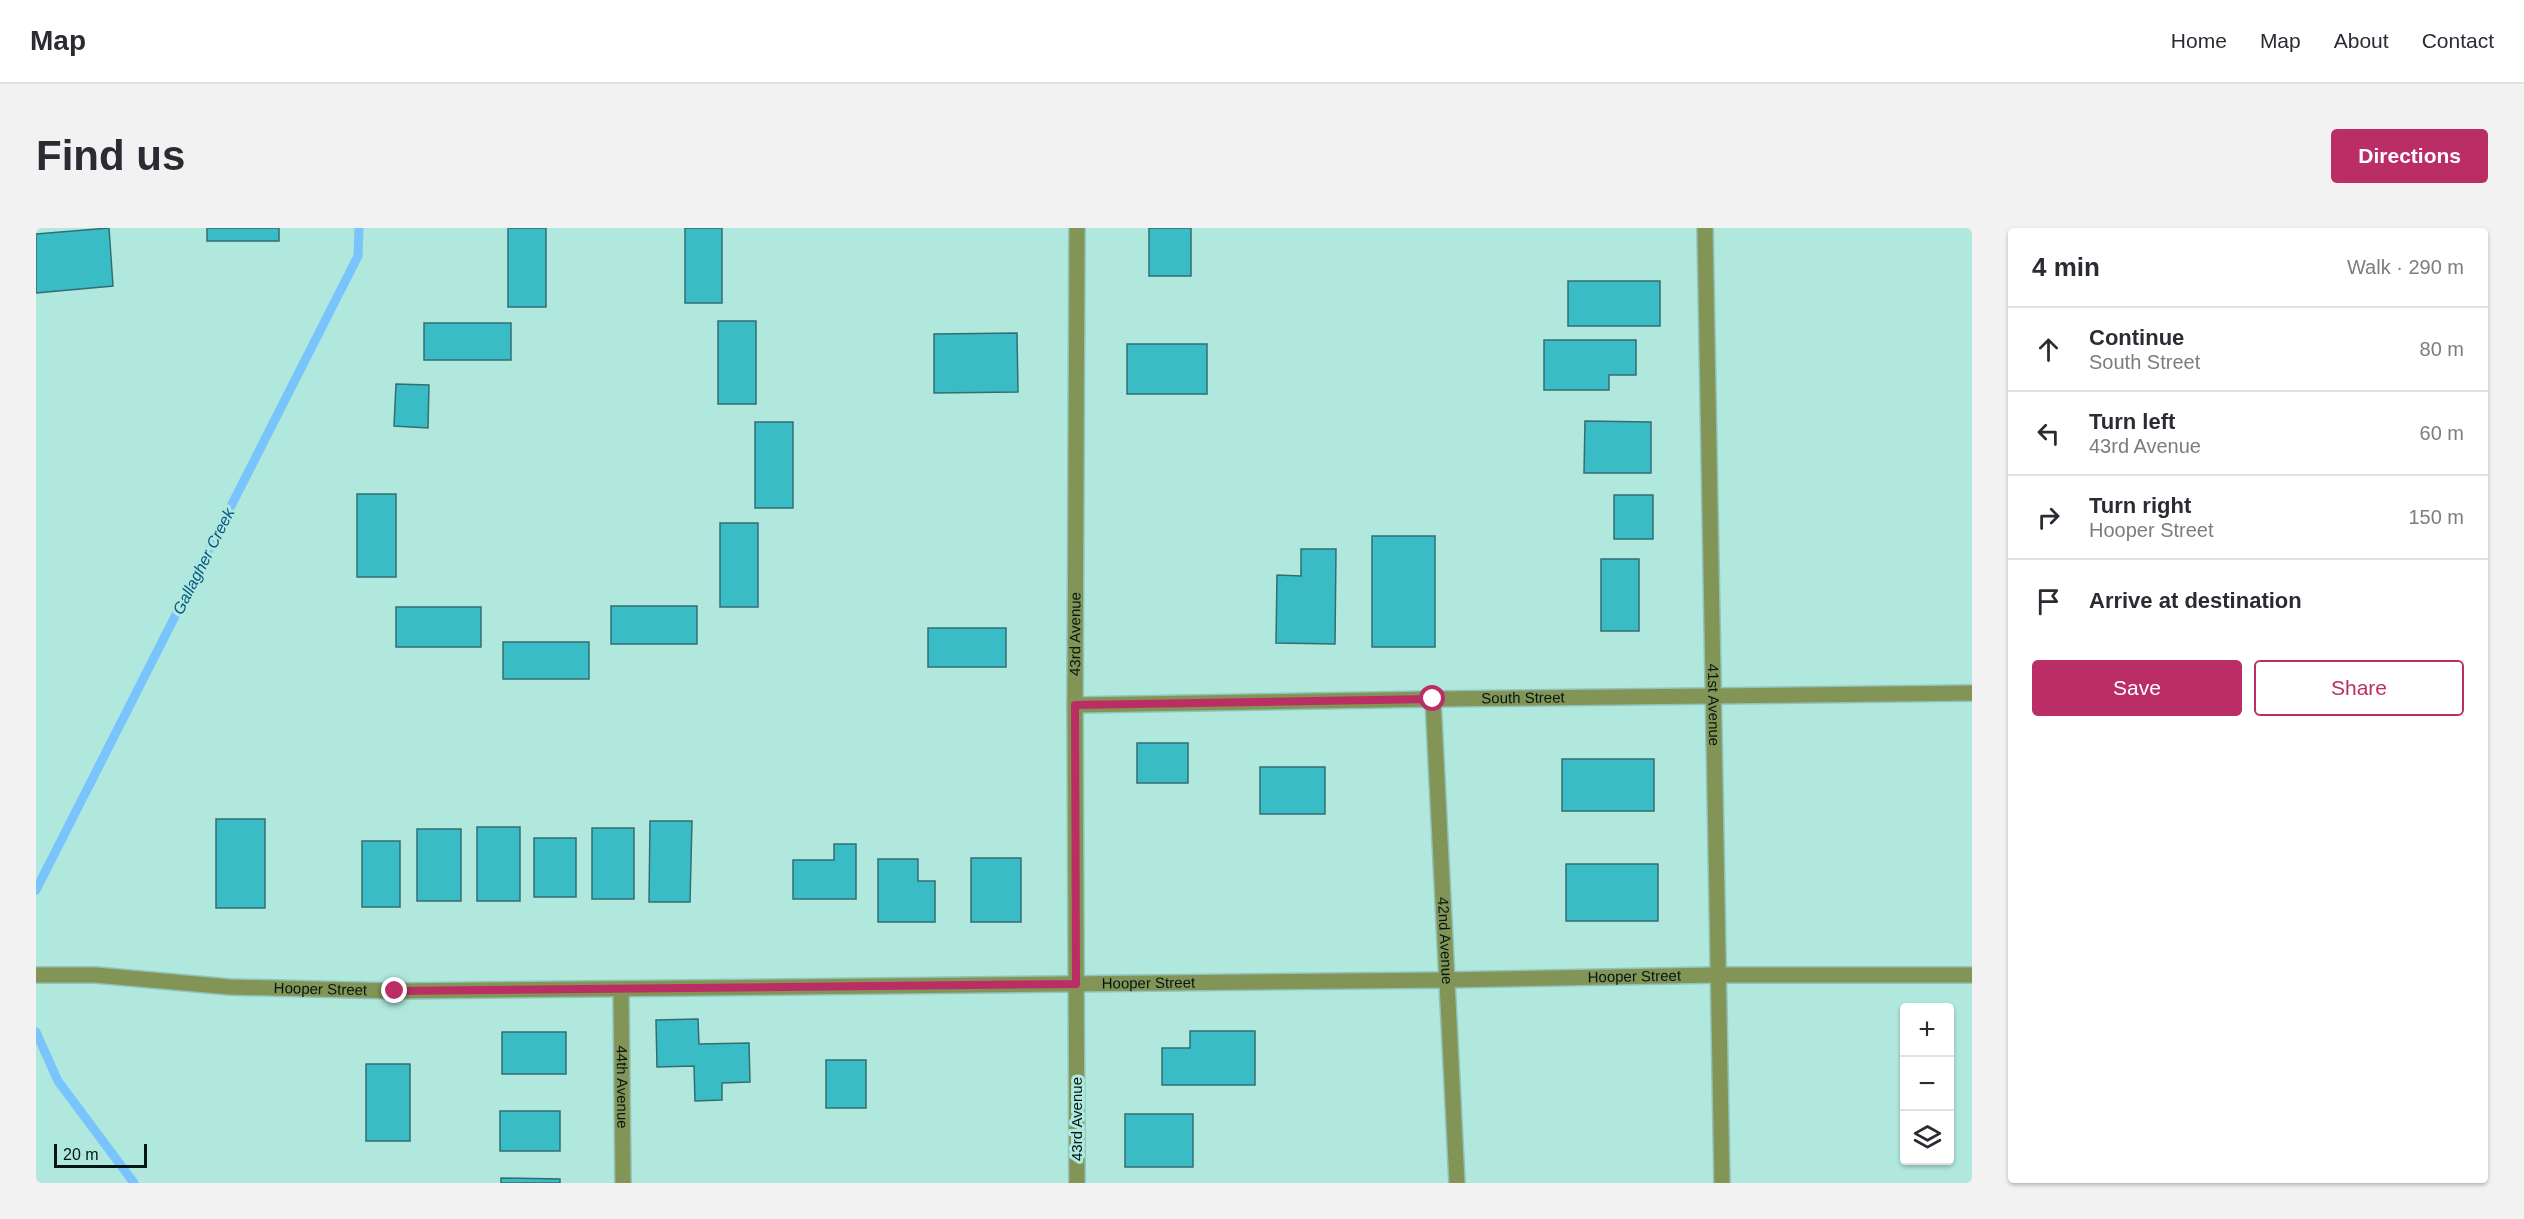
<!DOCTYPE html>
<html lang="en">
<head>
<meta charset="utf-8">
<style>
	:root { --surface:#fff; --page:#f2f2f3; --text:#2b2b33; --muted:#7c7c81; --line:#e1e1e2; --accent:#ba2e65 }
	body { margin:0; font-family:Arial,sans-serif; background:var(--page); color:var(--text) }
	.controls { position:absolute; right:18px; bottom:18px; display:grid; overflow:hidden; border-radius:6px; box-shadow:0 2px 4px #0004 }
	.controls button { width:54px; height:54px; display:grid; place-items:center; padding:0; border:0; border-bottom:2px solid var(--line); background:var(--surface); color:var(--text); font:30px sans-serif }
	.scale { position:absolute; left:18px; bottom:15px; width:93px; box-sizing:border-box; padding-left:6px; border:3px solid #021714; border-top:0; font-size:16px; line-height:21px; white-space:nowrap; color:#021714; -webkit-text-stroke:4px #b0e8de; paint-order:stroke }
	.stop { position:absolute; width:18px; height:18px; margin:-14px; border:4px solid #ba2e65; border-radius:50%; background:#fff }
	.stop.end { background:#ba2e65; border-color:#fff; box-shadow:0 2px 6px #0008 }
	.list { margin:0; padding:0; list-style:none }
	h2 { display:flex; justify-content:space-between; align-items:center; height:78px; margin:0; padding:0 24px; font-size:26px }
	h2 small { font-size:20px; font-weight:400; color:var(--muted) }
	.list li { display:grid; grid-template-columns:39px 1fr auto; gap:18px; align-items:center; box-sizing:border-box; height:84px; padding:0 24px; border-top:2px solid var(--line) }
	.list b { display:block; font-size:22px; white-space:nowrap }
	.list p { margin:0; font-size:20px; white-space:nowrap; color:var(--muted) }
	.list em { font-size:20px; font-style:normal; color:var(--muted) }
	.actions { display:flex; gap:12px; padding:18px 24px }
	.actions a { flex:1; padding:14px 0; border:2px solid var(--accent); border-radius:6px; text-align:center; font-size:21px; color:var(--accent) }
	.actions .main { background:var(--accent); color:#fff }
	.icon { flex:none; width:33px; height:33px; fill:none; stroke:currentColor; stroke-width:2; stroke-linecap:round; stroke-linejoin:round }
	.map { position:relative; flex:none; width:1936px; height:955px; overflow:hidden; border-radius:6px }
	header { display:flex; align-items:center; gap:36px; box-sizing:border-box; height:84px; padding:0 30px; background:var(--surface); border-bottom:2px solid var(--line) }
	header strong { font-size:28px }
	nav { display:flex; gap:33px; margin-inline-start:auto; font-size:21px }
	.intro { display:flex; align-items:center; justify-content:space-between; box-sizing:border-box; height:144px; padding:0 36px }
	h1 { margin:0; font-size:42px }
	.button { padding:15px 27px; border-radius:6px; background:var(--accent); color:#fff; font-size:21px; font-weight:700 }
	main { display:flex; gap:36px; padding:0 36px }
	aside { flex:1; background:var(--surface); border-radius:6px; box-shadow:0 2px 4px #0004 }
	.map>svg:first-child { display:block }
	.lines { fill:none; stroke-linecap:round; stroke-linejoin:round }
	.stream { stroke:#79c4fc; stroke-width:9 }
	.building { fill:#39bcc5; stroke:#366d72; stroke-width:1.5 }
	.minor-casing { stroke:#91c2ba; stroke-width:18 }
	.minor { stroke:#839556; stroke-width:15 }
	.route { stroke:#ba2e65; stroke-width:8 }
	.labels { text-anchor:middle; stroke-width:6; stroke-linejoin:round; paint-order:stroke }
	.street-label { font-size:15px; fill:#021714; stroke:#b0e8de }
	.water-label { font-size:16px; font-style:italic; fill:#065683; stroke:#b0e8de }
</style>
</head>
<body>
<header>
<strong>Map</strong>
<nav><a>Home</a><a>Map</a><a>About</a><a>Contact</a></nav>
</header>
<div class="intro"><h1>Find us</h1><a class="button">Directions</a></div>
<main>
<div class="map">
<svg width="1936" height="955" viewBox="0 0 1936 955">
	<rect width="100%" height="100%" fill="#b0e8de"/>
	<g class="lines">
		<g class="stream">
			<path d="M 0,662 L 322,28 L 323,0"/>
			<path d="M 0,804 L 22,853 L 98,955"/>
		</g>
	</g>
	<g class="building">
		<path d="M 73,0 L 77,58 L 0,65 L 0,6 Z"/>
		<rect x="171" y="0" width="72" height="13"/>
		<rect x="472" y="0" width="38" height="79"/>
		<rect x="649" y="0" width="37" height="75"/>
		<rect x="1113" y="0" width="42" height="48"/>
		<rect x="1532" y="53" width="92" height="45"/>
		<rect x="682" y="93" width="38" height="83"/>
		<rect x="388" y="95" width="87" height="37"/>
		<path d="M 981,105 L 982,164 L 898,165 L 898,106 Z"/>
		<path d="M 1508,112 L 1600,112 L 1600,147 L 1573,147 L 1573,162 L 1508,162 Z"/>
		<rect x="1091" y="116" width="80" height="50"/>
		<path d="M 360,156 L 393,157 L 392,200 L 358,198 Z"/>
		<path d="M 1549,193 L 1615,194 L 1615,245 L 1548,245 Z"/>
		<rect x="719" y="194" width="38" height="86"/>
		<rect x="321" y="266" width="39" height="83"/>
		<rect x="1578" y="267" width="39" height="44"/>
		<rect x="684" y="295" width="38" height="84"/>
		<rect x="1336" y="308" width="63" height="111"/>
		<path d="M 1265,321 L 1300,321 L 1299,416 L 1240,415 L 1241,347 L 1265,348 Z"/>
		<rect x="1565" y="331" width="38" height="72"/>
		<rect x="575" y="378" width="86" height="38"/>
		<rect x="360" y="379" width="85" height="40"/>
		<rect x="892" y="400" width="78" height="39"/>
		<rect x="467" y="414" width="86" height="37"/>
		<rect x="1101" y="515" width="51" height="40"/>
		<rect x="1526" y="531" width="92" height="52"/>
		<rect x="1224" y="539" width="65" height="47"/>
		<rect x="180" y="591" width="49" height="89"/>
		<path d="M 614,593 L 656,593 L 654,674 L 613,674 Z"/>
		<rect x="441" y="599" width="43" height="74"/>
		<rect x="556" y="600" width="42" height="71"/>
		<rect x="381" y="601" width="44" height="72"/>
		<rect x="498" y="610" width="42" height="59"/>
		<rect x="326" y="613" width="38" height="66"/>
		<path d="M 798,616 L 820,616 L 820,671 L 757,671 L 757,632 L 798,632 Z"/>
		<rect x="935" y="630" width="50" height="64"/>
		<path d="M 842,631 L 882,631 L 882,653 L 899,653 L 899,694 L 842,694 Z"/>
		<rect x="1530" y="636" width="92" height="57"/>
		<path d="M 662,791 L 663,816 L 713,815 L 714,854 L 686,855 L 686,872 L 659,873 L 658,838 L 621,839 L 620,792 Z"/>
		<path d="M 1154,803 L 1219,803 L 1219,857 L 1126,857 L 1126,820 L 1154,820 Z"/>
		<rect x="466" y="804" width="64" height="42"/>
		<rect x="790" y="832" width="40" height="48"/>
		<rect x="330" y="836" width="44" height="77"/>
		<rect x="464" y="883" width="60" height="40"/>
		<rect x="1089" y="886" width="68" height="53"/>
		<path d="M 465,950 L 524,951 L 524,955 L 465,955 Z"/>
	</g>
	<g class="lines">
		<defs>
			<g id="minor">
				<path id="s1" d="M 1669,0 L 1686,955"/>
				<path id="s2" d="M 1397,471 L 1421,955"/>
				<path id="s3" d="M 1039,477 L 1397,471 L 1936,465"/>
				<path id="s4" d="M 0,747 L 59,747 L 194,759 L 359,763 L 1410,752 L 1681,747 L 1936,747"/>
				<path id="s5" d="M 585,761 L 587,955"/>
				<path id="s6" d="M 1041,955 L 1039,477 L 1041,0"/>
			</g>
		</defs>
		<use href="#minor" class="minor-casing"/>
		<use href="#minor" class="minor"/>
	</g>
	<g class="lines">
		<path class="route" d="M 359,763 L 1040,756 L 1039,477 L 1397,471"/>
	</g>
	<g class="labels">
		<g class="street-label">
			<text dy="5" stroke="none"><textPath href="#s6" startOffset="549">43rd Avenue</textPath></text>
			<text dy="5" stroke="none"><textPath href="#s3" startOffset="448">South Street</textPath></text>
			<text dy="5" stroke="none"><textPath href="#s1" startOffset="477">41st Avenue</textPath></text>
			<text dy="5" stroke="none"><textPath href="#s2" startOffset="242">42nd Avenue</textPath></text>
			<text dy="5" stroke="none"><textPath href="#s4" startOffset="1599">Hooper Street</textPath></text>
			<text dy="5" stroke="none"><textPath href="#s4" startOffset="1113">Hooper Street</textPath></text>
			<text dy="5" stroke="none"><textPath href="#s4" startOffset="285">Hooper Street</textPath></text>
			<text dy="5" stroke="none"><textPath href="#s5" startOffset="98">44th Avenue</textPath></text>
			<text transform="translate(1041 891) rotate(-90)" y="5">43rd Avenue</text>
		</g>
		<g class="water-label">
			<text transform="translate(167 333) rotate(-63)" y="6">Gallagher Creek</text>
		</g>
	</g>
</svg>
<div class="controls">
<button>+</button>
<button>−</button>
<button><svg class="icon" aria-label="layers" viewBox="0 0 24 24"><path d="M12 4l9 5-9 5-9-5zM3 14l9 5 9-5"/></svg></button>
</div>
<div class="scale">20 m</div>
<div class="stop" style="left:1397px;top:471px"></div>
<div class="stop end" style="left:359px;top:763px"></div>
</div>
<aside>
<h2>4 min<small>Walk · 290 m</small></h2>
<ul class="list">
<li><svg class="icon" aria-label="ahead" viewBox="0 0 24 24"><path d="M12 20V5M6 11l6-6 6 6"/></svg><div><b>Continue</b><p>South Street</p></div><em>80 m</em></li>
<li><svg class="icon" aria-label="left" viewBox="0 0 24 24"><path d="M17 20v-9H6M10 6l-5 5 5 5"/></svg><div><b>Turn left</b><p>43rd Avenue</p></div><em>60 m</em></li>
<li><svg class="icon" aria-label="right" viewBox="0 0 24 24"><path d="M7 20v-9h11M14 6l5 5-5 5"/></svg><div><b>Turn right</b><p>Hooper Street</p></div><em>150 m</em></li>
<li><svg class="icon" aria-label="arrive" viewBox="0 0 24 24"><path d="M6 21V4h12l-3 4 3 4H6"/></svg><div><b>Arrive at destination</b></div></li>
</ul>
<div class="actions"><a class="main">Save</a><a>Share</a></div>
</aside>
</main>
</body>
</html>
